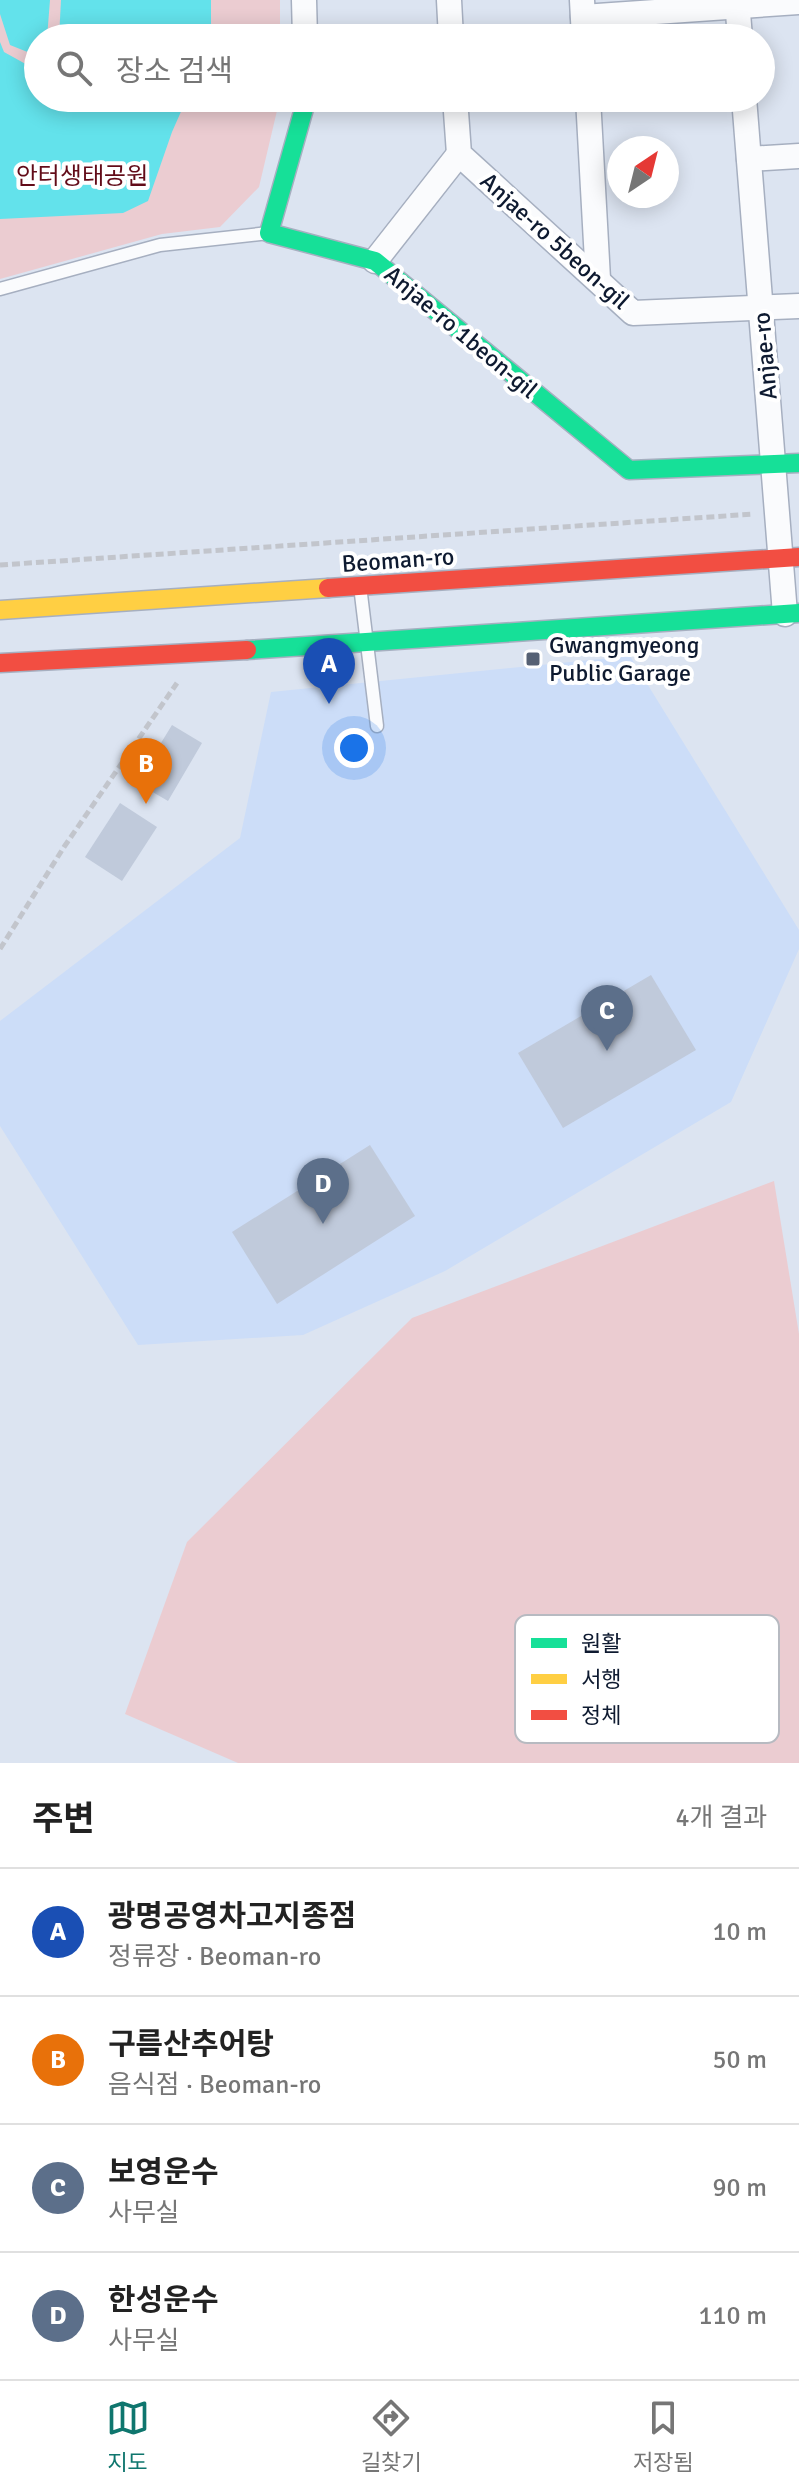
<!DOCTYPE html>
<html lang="ko">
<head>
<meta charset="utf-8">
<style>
	:root { --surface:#fff; --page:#f2f2f2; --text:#222; --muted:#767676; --line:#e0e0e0; --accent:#0f766e }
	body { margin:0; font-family:Signika,"Noto Sans KR",sans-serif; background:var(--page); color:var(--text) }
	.compass { position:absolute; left:607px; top:136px; width:72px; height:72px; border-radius:50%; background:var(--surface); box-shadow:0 4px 20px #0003; rotate:35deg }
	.you { position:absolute; left:354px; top:748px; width:28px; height:28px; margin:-20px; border:6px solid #fff; border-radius:50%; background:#1a73e8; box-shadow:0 0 0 12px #1a73e833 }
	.badge { display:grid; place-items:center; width:52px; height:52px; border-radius:50%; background:var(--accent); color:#fff; font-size:26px; font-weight:700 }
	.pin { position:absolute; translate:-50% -66px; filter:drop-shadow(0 2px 4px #0008) }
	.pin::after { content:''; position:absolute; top:42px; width:28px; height:24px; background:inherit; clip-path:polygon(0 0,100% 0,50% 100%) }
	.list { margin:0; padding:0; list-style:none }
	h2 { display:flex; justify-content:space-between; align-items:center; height:104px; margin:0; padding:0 32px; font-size:34px }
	h2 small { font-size:26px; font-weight:400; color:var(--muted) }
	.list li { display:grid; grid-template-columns:52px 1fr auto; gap:24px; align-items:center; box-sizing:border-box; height:128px; padding:0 32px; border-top:2px solid var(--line) }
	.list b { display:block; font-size:30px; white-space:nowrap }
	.list p { margin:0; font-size:26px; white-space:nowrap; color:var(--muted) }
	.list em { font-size:26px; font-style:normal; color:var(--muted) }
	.icon { flex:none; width:44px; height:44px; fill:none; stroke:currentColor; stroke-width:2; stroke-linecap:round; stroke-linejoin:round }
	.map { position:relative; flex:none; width:799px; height:1763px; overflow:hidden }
	.search { position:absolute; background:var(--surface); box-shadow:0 4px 20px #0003; left:24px; right:24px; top:24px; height:88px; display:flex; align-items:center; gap:20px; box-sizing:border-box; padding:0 28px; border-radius:44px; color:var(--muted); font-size:30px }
	.sheet { height:616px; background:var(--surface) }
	nav { display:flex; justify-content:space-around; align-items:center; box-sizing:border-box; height:112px; border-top:2px solid var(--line); background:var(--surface); font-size:22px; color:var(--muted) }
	nav a { display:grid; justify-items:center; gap:4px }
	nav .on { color:var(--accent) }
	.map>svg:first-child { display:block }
	.built { fill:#ccddf8 }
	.green { fill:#ebccd1 }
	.water { fill:#63e2eb }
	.building { fill:#c0cadb }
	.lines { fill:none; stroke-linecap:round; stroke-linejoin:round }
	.lane-casing { stroke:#a6afc0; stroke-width:15 }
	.street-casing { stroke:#a6afc0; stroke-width:27 }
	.fast-casing { stroke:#a6afc0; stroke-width:21 }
	.slow-casing { stroke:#a6afc0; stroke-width:21 }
	.jam-casing { stroke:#a6afc0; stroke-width:21 }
	.path { stroke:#c2c5cc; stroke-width:5; stroke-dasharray:8 4; stroke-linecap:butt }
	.lane { stroke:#fafbfd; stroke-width:12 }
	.street { stroke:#fafbfd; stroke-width:24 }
	.fast { stroke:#16e098; stroke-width:18 }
	.slow { stroke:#ffcf43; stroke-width:18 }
	.jam { stroke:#f24e42; stroke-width:18 }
	.poi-dot { fill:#566174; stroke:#fff; stroke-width:3 }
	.labels { text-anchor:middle; stroke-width:8; stroke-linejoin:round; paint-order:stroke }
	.park-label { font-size:24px; fill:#620b18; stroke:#fff }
	.street-label { font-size:24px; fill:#0e1a30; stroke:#fff }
	.poi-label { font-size:24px; fill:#0e1a30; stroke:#fff; text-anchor:start }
	.key { fill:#fff; stroke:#b7bac1; stroke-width:2 }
	.key-label { font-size:22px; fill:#0e1a30 }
</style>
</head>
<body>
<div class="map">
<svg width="799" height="1763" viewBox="0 0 799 1763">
	<rect width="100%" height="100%" fill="#dce4f1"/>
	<path class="built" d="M 630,656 L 799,930 L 799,949 L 731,1102 L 445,1271 L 303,1335 L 138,1345 L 0,1126 L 0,1021 L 240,838 L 271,692 Z"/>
	<g class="green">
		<path d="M 0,0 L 280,0 L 280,38 L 38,38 L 38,98 L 280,98 L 259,187 L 220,227 L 162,234 L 0,279 Z"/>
		<path d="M 774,1181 L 799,1334 L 799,1763 L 238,1763 L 125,1714 L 187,1542 L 412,1318 Z"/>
	</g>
	<g class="water">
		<path d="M 0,0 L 50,0 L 47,38 L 38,38 L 38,48 L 30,53 L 10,45 L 0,14 Z"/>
		<path d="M 61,0 L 211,0 L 211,38 L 59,38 Z"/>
		<path d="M 0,42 L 4,52 L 31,67 L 38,63 L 38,98 L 187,98 L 172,132 L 148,201 L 123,213 L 0,219 Z"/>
	</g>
	<g class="building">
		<path d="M 172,725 L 202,743 L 168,801 L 127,777 L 142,750 L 153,756 Z"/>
		<path d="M 120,803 L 157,827 L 122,881 L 85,857 Z"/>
		<path d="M 651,975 L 696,1050 L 563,1128 L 518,1053 Z"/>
		<path d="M 370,1145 L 415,1216 L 277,1304 L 232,1232 Z"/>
	</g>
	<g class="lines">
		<defs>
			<g id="lane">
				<path d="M 0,289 L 160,245 L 269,233"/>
				<path d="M 360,586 L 377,726"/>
			</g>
			<g id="street">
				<path d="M 304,0 L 305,38"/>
				<path d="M 449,0 L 451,38"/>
				<path d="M 582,0 L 584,38"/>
				<path d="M 737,0 L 740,38"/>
				<path d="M 583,17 L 799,2"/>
				<path d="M 455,98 L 459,154 L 633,313 L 799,306"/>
				<path d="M 588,98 L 598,279"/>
				<path d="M 744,98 L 785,614"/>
				<path d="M 749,159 L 799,156"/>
				<path d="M 375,261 L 459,154"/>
			</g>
			<g id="fast">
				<path d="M 307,98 L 269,233 L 375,261 L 629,470 L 799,463"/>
				<path d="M 247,650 L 799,613"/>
			</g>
			<path id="slow" d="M 0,610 L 328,588"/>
			<g id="jam">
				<path d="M 328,588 L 799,557"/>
				<path d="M 0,663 L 247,650"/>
			</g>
		</defs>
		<use href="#lane" class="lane-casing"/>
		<use href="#street" class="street-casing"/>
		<use href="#fast" class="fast-casing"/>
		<use href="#slow" class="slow-casing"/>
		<use href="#jam" class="jam-casing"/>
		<g class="path">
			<path d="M 0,565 L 754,514"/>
			<path d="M 0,949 L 64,847 L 177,683"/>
		</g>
		<use href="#lane" class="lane"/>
		<use href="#street" class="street"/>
		<use href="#fast" class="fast"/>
		<use href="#slow" class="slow"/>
		<use href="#jam" class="jam"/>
	</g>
	<rect class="poi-dot" x="525" y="651" width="16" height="16" rx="4"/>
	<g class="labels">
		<g class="park-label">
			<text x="82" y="184">안터생태공원</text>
		</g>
		<g class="street-label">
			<text transform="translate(555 241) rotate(42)" y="8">Anjae-ro 5beon-gil</text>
			<text transform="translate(461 332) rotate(40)" y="8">Anjae-ro 1beon-gil</text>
			<text transform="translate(765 356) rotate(-95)" y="8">Anjae-ro</text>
			<text transform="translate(398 560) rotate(-4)" y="8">Beoman-ro</text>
		</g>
		<g class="poi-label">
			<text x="549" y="653">Gwangmyeong<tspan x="549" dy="28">Public Garage</tspan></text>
		</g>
	</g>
	<rect x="515" y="1615" width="264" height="128" rx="12" class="key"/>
	<rect x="531" y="1638" width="36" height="10" fill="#16e098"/>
	<rect x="531" y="1674" width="36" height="10" fill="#ffcf43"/>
	<rect x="531" y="1710" width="36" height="10" fill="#f24e42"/>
	<g class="key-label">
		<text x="581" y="1651">원활</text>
		<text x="581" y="1687">서행</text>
		<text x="581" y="1723">정체</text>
	</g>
</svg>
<svg class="compass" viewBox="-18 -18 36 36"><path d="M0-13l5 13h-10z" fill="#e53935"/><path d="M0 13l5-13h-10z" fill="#767676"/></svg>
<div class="you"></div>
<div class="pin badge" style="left:329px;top:704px;background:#1a4fb4">A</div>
<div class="pin badge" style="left:146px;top:804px;background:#e8710a">B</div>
<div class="pin badge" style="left:607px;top:1051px;background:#5c6f8a">C</div>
<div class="pin badge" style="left:323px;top:1224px;background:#5c6f8a">D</div>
<div class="search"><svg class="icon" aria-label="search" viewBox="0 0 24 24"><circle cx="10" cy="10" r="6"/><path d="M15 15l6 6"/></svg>장소 검색</div>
</div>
<section class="sheet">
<h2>주변<small>4개 결과</small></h2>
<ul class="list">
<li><span class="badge" style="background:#1a4fb4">A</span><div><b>광명공영차고지종점</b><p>정류장 · Beoman-ro</p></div><em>10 m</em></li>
<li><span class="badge" style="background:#e8710a">B</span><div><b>구름산추어탕</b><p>음식점 · Beoman-ro</p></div><em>50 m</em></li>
<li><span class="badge" style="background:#5c6f8a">C</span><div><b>보영운수</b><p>사무실</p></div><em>90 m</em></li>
<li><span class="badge" style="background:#5c6f8a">D</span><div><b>한성운수</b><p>사무실</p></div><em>110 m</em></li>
</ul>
</section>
<nav>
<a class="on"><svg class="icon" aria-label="map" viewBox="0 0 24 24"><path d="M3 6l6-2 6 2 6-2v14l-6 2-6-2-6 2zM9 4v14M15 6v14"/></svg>지도</a>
<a><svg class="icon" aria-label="directions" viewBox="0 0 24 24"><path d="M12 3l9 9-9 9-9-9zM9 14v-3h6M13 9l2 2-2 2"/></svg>길찾기</a>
<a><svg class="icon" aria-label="saved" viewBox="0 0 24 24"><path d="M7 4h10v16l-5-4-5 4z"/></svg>저장됨</a>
</nav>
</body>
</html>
